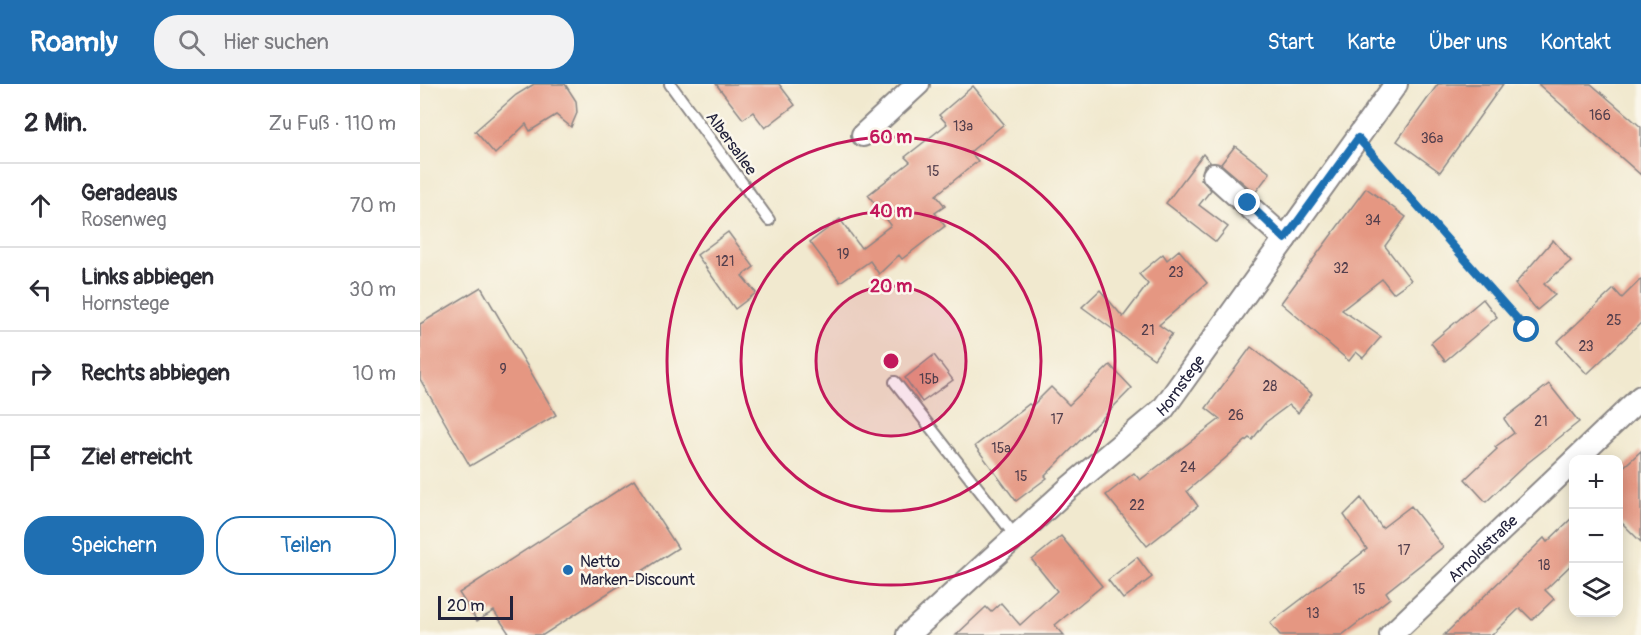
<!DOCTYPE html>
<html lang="de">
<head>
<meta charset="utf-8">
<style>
	:root { --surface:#fff; --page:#f2f2f3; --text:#2b2b33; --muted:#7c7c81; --line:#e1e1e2; --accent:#1f6fb2 }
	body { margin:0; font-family:Pangolin,sans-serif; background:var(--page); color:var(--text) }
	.controls { position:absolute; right:18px; bottom:18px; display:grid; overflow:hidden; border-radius:12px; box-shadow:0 3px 15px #0003 }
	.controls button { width:54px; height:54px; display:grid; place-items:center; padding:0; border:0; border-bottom:2px solid var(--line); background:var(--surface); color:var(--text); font:30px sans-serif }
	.scale { position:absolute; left:18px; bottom:15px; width:75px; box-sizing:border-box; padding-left:6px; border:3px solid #22223b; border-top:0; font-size:16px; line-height:21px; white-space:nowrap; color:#22223b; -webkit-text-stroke:4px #fbf7ec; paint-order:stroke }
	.stop { position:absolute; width:18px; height:18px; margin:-14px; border:4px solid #1f6fb2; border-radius:50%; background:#fff }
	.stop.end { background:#1f6fb2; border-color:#fff; box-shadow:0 2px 6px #0008 }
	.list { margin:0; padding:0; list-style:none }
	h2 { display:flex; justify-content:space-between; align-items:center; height:78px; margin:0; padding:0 24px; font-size:26px }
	h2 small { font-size:20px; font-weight:400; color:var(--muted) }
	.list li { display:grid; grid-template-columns:39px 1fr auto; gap:18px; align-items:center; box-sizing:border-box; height:84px; padding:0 24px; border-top:2px solid var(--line) }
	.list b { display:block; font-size:22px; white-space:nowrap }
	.list p { margin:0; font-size:20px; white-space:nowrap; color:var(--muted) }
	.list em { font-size:20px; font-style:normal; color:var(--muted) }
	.actions { display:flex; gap:12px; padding:18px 24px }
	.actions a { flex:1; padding:14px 0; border:2px solid var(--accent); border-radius:24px; text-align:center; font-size:21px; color:var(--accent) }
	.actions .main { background:var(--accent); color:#fff }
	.icon { flex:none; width:33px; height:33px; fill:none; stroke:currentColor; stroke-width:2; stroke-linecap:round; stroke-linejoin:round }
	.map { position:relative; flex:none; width:1221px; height:551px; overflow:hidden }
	header { display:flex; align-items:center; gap:36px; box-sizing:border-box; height:84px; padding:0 30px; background:var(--accent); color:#fff }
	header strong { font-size:28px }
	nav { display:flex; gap:33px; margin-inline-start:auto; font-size:21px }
	.search { width:420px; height:54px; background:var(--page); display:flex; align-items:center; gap:15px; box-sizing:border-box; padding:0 21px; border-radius:24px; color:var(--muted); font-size:22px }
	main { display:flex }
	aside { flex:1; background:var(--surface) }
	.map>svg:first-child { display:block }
	.building { fill:#e59782 }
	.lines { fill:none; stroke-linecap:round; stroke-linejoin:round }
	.service-casing { stroke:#8a8685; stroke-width:14 }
	.minor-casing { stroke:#8a8685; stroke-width:26 }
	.path { stroke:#8a8685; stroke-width:4; stroke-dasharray:4.5 4.5; stroke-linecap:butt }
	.service { stroke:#fff; stroke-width:10 }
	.minor { stroke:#fff; stroke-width:22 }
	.route { stroke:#1f6fb2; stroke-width:8 }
	.ring { fill:none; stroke:#c2185b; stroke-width:3 }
	.poi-dot { fill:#1f6fb2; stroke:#fbf7ec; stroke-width:2 }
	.labels { text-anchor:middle; stroke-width:5; stroke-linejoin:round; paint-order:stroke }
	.number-label { font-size:14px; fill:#533f4d }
	.street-label { font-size:16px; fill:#22223b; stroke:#fbf7ec }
	.poi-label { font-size:16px; fill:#22223b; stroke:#fbf7ec; text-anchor:start }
	.centre { fill:#c2185b; stroke:#fbf7ec; stroke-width:3 }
	.ring-label { font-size:18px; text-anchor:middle; font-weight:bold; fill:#c2185b; stroke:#fbf7ec; stroke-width:5; stroke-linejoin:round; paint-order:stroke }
</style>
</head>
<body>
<header>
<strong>Roamly</strong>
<div class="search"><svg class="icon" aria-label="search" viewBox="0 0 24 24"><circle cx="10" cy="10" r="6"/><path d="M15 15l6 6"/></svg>Hier suchen</div>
<nav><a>Start</a><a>Karte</a><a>Über uns</a><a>Kontakt</a></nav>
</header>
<main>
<aside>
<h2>2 Min.<small>Zu Fuß · 110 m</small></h2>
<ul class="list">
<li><svg class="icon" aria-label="ahead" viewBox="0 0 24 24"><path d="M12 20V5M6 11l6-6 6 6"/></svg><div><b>Geradeaus</b><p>Rosenweg</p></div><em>70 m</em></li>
<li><svg class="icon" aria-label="left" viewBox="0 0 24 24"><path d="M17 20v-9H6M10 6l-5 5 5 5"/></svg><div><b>Links abbiegen</b><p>Hornstege</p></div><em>30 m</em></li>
<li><svg class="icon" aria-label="right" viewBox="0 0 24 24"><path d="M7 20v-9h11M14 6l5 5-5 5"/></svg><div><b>Rechts abbiegen</b></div><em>10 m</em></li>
<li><svg class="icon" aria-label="arrive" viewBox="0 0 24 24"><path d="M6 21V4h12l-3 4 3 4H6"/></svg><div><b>Ziel erreicht</b></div></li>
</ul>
<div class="actions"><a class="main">Speichern</a><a>Teilen</a></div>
</aside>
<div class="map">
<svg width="1221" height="551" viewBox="0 0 1221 551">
	<rect width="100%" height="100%" fill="#fbf7ec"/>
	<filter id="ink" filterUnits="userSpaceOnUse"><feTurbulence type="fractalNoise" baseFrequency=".0167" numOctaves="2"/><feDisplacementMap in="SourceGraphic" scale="12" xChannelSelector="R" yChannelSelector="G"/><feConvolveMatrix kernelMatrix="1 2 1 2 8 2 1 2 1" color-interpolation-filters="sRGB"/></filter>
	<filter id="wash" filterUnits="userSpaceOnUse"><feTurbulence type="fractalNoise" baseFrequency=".008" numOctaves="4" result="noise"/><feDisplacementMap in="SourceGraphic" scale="24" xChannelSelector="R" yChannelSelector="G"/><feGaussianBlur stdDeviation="1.35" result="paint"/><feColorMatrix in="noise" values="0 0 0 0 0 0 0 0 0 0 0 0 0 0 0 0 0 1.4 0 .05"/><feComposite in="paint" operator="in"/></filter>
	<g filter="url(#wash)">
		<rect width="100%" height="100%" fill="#f1e9cf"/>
		<g id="blocks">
			<g class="building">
				<path d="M 114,0 L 145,0 L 156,17 L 157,29 L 151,43 L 136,31 L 110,47 L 106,40 L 75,70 L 55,47 L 96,11 Z"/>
				<path d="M 296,0 L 359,0 L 375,21 L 345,44 L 333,28 L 323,35 Z"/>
				<path d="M 1018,0 L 1083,0 L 1020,88 L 977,57 Z"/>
				<path d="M 1118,0 L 1171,0 L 1221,43 L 1221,91 Z"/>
				<path d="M 553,2 L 584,40 L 550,68 L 558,77 L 516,111 L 525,122 L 515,129 L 525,142 L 482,175 L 479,171 L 459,190 L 450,177 L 420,198 L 390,158 L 420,135 L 441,164 L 471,141 L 448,111 L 490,78 L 485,73 L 527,40 L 519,31 Z"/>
				<path d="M 815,62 L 850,89 L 835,109 L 801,80 Z"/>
				<path d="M 783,70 L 790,78 L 784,82 L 781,95 L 791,106 L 779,121 L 808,143 L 796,158 L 746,119 Z"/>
				<path d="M 946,104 L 986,133 L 965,162 L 991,196 L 973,209 L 962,195 L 922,226 L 961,253 L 943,274 L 936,268 L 929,277 L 861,219 Z"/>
				<path d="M 308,148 L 334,183 L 322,192 L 336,209 L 315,225 L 277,171 Z"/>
				<path d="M 1133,156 L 1151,177 L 1124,200 L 1135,211 L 1117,226 L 1095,200 Z"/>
				<path d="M 759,166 L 787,199 L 739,241 L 752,250 L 734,275 L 662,223 L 680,206 L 703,233 L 728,200 L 719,190 L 743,170 L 747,176 Z"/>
				<path d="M 1221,195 L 1221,239 L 1167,290 L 1137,258 L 1194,205 L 1202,214 Z"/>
				<path d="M 61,203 L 136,331 L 50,382 L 0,295 L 0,240 Z"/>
				<path d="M 1063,215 L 1077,233 L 1025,277 L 1011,259 Z"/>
				<path d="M 831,263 L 892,310 L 878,329 L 869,321 L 846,338 L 832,356 L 829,354 L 767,407 L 778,422 L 727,462 L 686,411 L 714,389 L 720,396 L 800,335 L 786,324 Z"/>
				<path d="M 514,271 L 533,296 L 502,318 L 485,294 Z"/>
				<path d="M 690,281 L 712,304 L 625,392 L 627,394 L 596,417 L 555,362 L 609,320 L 612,322 L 631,303 L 649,321 Z"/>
				<path d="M 1129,300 L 1159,338 L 1105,381 L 1066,418 L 1045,395 L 1077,365 L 1075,363 L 1094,349 L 1084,335 Z"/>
				<path d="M 1221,367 L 1221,458 L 1198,435 L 1198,388 Z"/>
				<path d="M 214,396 L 258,464 L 123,551 L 90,551 L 74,527 L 57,537 L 39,509 Z"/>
				<path d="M 941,414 L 962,444 L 991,422 L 1023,463 L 966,508 L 970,514 L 922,551 L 860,551 L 850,539 L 947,465 L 924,431 Z"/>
				<path d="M 1154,432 L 1154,478 L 1125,506 L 1134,515 L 1112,536 L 1100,524 L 1072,551 L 1024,551 L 1124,454 L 1127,458 Z"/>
				<path d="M 641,452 L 682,502 L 635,541 L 644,551 L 536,551 L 566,523 L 571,528 L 581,519 L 600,541 L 637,507 L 612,476 Z"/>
				<path d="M 717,473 L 732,493 L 703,515 L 688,496 Z"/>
			</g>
		</g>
	</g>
	<g filter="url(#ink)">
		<use href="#blocks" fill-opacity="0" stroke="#8a8685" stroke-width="1.5"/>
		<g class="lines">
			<defs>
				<g id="service">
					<path d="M 250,0 L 349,136"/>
					<path d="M 475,298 L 596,453"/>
				</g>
				<g id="minor">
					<path d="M 443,51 L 498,0"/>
					<path d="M 794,91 L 865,155"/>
					<path d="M 1155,376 L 1221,313"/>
					<path id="s1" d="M 488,551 L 649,404 L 743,325 L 976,0"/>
					<path id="s2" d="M 971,551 L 1154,377"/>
				</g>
			</defs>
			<use href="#service" class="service-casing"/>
			<use href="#minor" class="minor-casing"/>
			<path class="path" d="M 953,71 L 1107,246"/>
			<use href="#service" class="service"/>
			<use href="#minor" class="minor"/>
		</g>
	</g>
	<g class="lines" filter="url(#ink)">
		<path class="route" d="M 828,119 L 865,155 L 938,54 L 1107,246"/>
	</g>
	<circle cx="471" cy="277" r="75" fill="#c2185b" fill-opacity=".12"/>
	<g class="ring">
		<circle cx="471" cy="277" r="75"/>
		<circle cx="471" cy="277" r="150"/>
		<circle cx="471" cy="277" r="224"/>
	</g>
	<circle class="poi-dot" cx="148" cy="486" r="6"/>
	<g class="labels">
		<g class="number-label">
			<text x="1180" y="36">166</text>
			<text x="543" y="47">13a</text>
			<text x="1012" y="59">36a</text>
			<text x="513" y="92">15</text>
			<text x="953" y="141">34</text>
			<text x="423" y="175">19</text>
			<text x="305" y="182">121</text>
			<text x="921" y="189">32</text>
			<text x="756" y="193">23</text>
			<text x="1194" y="241">25</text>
			<text x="728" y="251">21</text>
			<text x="1166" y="267">23</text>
			<text x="83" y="290">9</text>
			<text x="509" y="300">15b</text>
			<text x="850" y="307">28</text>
			<text x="816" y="336">26</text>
			<text x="637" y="340">17</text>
			<text x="1121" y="342">21</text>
			<text x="581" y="369">15a</text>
			<text x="768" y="388">24</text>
			<text x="601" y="397">15</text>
			<text x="717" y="426">22</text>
			<text x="984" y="471">17</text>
			<text x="1124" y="486">18</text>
			<text x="939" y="510">15</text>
			<text x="893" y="534">13</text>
		</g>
		<g class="street-label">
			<text transform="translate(312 59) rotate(54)" y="6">Albersallee</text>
			<text dy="6" stroke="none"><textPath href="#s1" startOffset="370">Hornstege</textPath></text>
			<text dy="6" stroke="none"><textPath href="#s2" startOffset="126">Arnoldstraße</textPath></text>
		</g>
		<g class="poi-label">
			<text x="160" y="483">Netto<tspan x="160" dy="18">Marken-Discount</tspan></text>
		</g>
	</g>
	<circle cx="471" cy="277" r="9" class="centre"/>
	<g class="ring-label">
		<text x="471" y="59">60 m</text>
		<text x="471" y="133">40 m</text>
		<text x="471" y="208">20 m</text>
	</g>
</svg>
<div class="controls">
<button>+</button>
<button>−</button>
<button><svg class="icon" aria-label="layers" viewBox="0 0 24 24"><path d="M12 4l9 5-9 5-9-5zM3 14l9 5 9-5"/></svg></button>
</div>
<div class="scale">20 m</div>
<div class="stop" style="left:1107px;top:246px"></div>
<div class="stop end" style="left:828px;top:119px"></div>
</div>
</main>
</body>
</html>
